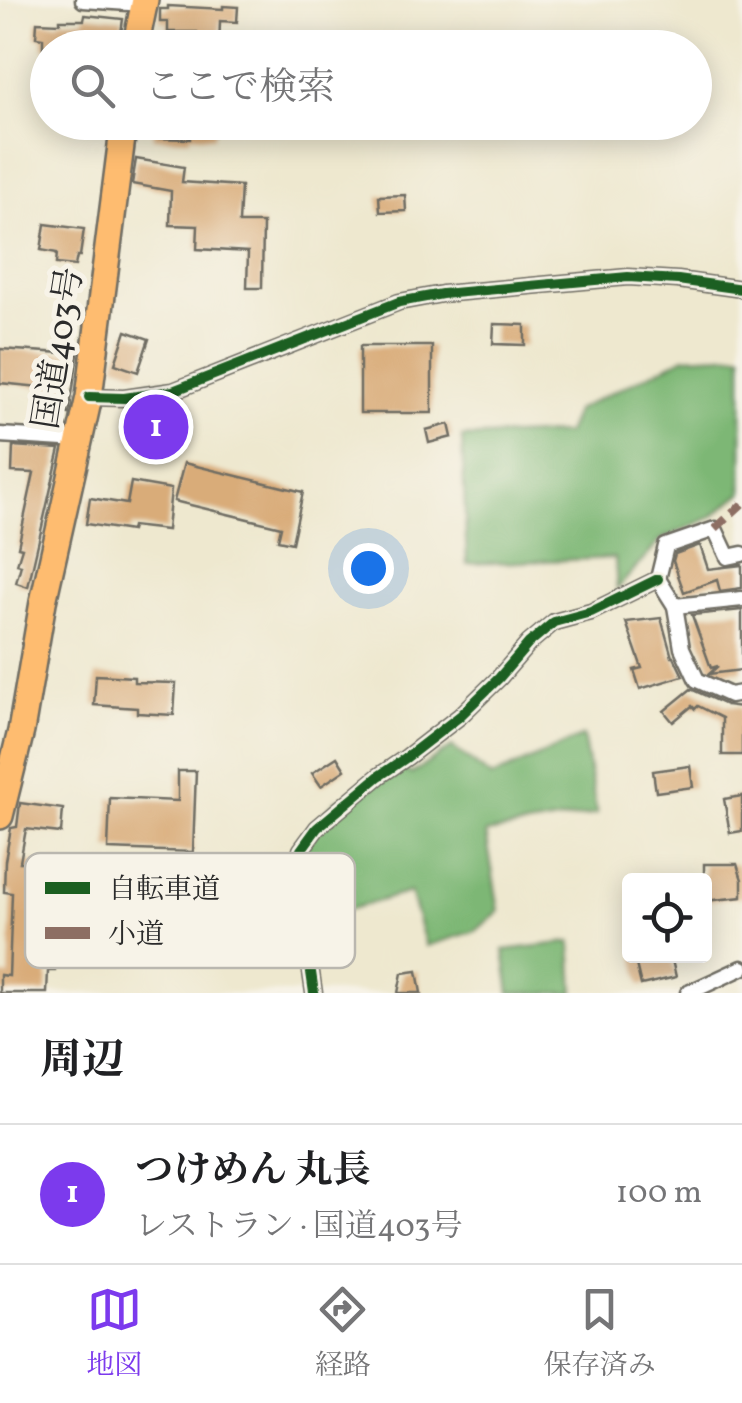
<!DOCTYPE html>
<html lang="ja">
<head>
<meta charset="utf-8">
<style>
	:root { --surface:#fff; --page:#f2f2f2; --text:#202124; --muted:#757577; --line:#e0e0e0; --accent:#7c3aed }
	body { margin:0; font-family:Vollkorn,"Noto Serif JP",serif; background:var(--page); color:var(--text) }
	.controls { position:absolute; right:30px; bottom:30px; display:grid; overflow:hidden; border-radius:10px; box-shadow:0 5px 25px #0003 }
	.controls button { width:90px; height:90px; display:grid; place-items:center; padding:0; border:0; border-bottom:2px solid var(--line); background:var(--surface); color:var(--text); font:50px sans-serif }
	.you { position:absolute; left:368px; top:568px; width:35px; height:35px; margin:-25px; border:8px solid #fff; border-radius:50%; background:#1a73e8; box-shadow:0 0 0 15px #1a73e833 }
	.badge { display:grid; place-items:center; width:65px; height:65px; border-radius:50%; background:var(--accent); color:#fff; font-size:32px; font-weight:700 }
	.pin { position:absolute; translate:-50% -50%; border:5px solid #fff; box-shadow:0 2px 10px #0006 }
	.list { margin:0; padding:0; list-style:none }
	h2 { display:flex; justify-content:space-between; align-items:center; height:130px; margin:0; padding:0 40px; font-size:42px }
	h2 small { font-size:32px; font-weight:400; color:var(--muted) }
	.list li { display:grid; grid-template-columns:65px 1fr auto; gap:30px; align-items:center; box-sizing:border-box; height:140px; padding:0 40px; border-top:2px solid var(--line) }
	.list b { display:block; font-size:38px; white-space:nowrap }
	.list p { margin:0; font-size:32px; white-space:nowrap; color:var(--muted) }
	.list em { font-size:32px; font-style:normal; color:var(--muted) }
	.icon { flex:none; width:55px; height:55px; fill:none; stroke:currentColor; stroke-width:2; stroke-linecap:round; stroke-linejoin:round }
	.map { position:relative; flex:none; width:742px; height:993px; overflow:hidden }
	.search { position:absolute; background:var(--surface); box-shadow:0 5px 25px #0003; left:30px; right:30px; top:30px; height:110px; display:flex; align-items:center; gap:25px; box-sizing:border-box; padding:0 35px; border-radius:55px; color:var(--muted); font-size:38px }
	.sheet { height:270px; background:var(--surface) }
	nav { display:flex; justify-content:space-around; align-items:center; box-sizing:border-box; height:140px; border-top:2px solid var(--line); background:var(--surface); font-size:28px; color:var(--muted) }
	nav a { display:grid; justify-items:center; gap:5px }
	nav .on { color:var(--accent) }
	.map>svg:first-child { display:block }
	.forest { fill:#7db775; stroke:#547150; stroke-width:2.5 }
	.building { fill:#d9ac79 }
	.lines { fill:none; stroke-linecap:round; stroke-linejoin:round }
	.street-casing { stroke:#6f6d64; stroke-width:19 }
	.highway-casing { stroke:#6f6d64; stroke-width:30 }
	.street { stroke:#fff; stroke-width:14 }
	.highway { stroke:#febc70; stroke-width:25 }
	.quiet { stroke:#8d6e63; stroke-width:8; stroke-dasharray:15 8; stroke-linecap:butt }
	.cycleway-casing { stroke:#f7f3e8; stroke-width:16 }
	.cycleway { stroke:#1b5e20; stroke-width:10 }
	.labels { text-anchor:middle; stroke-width:10; stroke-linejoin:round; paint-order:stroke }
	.street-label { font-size:35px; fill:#2b2b2b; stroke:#f7f3e8 }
	.key { fill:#f7f3e8; stroke:#bab7af; stroke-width:2.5 }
	.key-label { font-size:28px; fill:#2b2b2b }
</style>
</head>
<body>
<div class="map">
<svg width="742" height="993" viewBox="0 0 742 993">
	<rect width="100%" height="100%" fill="#f7f3e8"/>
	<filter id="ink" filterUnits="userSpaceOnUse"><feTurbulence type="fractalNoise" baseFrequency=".01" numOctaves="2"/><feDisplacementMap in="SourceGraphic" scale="20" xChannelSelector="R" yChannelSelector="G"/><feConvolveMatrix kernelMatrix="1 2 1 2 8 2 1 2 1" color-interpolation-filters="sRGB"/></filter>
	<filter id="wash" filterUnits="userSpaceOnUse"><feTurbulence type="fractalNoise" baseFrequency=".0048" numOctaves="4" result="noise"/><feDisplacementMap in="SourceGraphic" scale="40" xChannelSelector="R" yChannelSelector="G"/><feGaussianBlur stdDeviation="2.25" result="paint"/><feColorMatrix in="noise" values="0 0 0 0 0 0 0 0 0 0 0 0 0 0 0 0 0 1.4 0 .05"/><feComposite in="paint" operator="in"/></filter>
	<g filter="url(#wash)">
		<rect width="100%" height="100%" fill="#eee8cf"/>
		<g class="forest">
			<path d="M 742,354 L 742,493 L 710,518 L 662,539 L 617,589 L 615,558 L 467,564 L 462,437 L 566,433 L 576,410 L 685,357 Z"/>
			<path d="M 583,736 L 597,814 L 486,833 L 499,911 L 476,931 L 426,946 L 410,892 L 326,916 L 303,836 L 336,801 L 402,768 L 411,774 L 452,747 L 492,777 Z"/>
			<path d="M 571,942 L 574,993 L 510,993 L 504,950 Z"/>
		</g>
		<g id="blocks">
			<g class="building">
				<path d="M 168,6 L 223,9 L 223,6 L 238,7 L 237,22 L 220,21 L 219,48 L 197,48 L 197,32 L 168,32 L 168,22 L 160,22 L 160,9 L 168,9 Z"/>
				<path d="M 85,15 L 123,19 L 119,48 L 60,42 L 60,48 L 43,48 L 43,38 L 36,37 L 37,22 L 60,23 L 60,20 L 84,20 Z"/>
				<path d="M 154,122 L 215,123 L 214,137 L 190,135 L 190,139 L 153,138 Z"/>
				<path d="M 136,159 L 184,167 L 182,182 L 241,186 L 239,223 L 263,223 L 262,288 L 247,288 L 248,252 L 197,249 L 198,226 L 170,225 L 171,191 L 132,184 Z"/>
				<path d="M 405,195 L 406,211 L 380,212 L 379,196 Z"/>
				<path d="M 45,224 L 84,229 L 80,256 L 77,256 L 75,266 L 56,264 L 57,253 L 41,250 Z"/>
				<path d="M 494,324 L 525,325 L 525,345 L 493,344 Z"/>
				<path d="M 126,331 L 149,339 L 138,372 L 115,364 Z"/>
				<rect x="360" y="346" width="72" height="67"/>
				<path d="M 0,349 L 78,354 L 69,414 L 47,409 L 51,388 L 0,383 Z"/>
				<path d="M 143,408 L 166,410 L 166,431 L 169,432 L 170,447 L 145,447 Z"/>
				<path d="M 449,424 L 452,437 L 429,443 L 426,430 Z"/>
				<path d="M 13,446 L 60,449 L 28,587 L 16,583 L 21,565 L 17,564 L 22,548 L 18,547 L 34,473 L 12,472 Z"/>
				<path d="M 184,463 L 303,492 L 292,543 L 278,540 L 281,527 L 174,501 Z"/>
				<path d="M 131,482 L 171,489 L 167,530 L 132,526 L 131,531 L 86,524 L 90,498 L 127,504 Z"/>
				<path d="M 700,545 L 708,569 L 742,565 L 742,588 L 720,591 L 717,580 L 684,592 L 673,561 L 675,554 Z"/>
				<path d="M 742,610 L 742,670 L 709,674 L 718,666 L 711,668 L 692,615 Z"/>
				<path d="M 661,618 L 672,657 L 674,657 L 683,676 L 640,689 L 634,670 L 642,668 L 626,622 Z"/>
				<path d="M 96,675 L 134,677 L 134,682 L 176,683 L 174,715 L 137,713 L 137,708 L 94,705 Z"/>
				<path d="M 691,689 L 726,705 L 742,707 L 742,755 L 722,755 L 722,718 L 698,706 L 695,709 L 692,706 L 673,722 L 664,711 Z"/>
				<path d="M 337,757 L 345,770 L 321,786 L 312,773 Z"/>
				<path d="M 690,766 L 693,787 L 656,792 L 653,771 Z"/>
				<path d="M 178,771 L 196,771 L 193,852 L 108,849 L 110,798 L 178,801 Z"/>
				<path d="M 742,796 L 742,831 L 730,833 L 724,799 Z"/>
				<path d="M 20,803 L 63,809 L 61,833 L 26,829 L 20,862 L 59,863 L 58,903 L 96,909 L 98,947 L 80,947 L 80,943 L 55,942 L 55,971 L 48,971 L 47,993 L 0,993 L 0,975 L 9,976 L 12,893 L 4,892 L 5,861 L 11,828 L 17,827 Z"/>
				<path d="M 704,864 L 737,864 L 742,880 L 742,897 L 704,901 Z"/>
				<path d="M 634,956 L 671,956 L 676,977 L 641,985 Z"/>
				<path d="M 417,971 L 421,993 L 398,993 L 402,973 Z"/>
			</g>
		</g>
	</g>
	<g filter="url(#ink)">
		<use href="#blocks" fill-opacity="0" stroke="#6f6d64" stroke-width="2.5"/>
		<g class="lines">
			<defs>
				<g id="street">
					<path d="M 83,0 L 144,4"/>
					<path d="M 89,397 L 124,398 L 173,391 L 399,302 L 442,294 L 628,277 L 678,280 L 742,289"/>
					<path d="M 0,435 L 79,440"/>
					<path d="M 742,554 L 728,557 L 715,529 L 666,546 L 658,579 L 675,606 L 742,599"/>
					<path d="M 675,606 L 682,648 L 697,680 L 730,695 L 742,693"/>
					<path d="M 314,993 L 297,875 L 301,850 L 317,828 L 379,776 L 407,757 L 460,716 L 499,678 L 529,643 L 554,622 L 591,612 L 658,579"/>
					<path d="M 688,993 L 742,968"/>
				</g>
				<g id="highway">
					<path d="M 135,48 L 145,0"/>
					<path d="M 0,816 L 21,731 L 43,602 L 89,397 L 124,122"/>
				</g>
			</defs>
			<use href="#street" class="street-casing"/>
			<use href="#highway" class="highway-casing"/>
			<use href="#street" class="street"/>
			<use href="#highway" class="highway"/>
			<path class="quiet" d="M 715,529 L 742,504"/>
			<defs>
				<g id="cycleway">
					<path d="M 89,397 L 124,398 L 173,391 L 399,302 L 442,294 L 628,277 L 678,280 L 742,289"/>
					<path d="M 314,993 L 297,875 L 301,850 L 317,828 L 379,776 L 407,757 L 460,716 L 499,678 L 529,643 L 554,622 L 591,612 L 658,579"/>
				</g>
			</defs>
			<use href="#cycleway" class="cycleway-casing"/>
			<use href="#cycleway" class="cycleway"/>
		</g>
	</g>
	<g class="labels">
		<g class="street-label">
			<text transform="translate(57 348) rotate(-81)" y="12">国道403号</text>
		</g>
	</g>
	<rect x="25" y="853" width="330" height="115" rx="15" class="key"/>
	<rect x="45" y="882" width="45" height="12" fill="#1b5e20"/>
	<rect x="45" y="927" width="45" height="12" fill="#8d6e63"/>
	<g class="key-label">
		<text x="108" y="898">自転車道</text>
		<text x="108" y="943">小道</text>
	</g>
</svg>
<div class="controls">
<button><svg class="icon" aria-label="locate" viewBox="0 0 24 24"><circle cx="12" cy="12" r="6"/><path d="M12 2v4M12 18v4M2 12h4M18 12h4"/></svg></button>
</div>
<div class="you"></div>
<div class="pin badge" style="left:156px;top:427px">1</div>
<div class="search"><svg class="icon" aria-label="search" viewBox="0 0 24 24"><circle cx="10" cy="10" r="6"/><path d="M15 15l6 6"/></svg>ここで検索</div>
</div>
<section class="sheet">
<h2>周辺<small></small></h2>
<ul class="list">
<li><span class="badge">1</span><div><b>つけめん 丸長</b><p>レストラン · 国道403号</p></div><em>100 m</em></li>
</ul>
</section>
<nav>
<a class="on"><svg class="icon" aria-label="map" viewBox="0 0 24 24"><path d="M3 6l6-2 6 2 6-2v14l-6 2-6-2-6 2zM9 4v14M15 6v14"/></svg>地図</a>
<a><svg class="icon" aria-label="directions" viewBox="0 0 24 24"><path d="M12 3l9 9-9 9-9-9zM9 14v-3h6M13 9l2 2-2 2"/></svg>経路</a>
<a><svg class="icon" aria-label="saved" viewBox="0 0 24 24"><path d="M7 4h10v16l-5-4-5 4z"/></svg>保存済み</a>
</nav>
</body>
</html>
